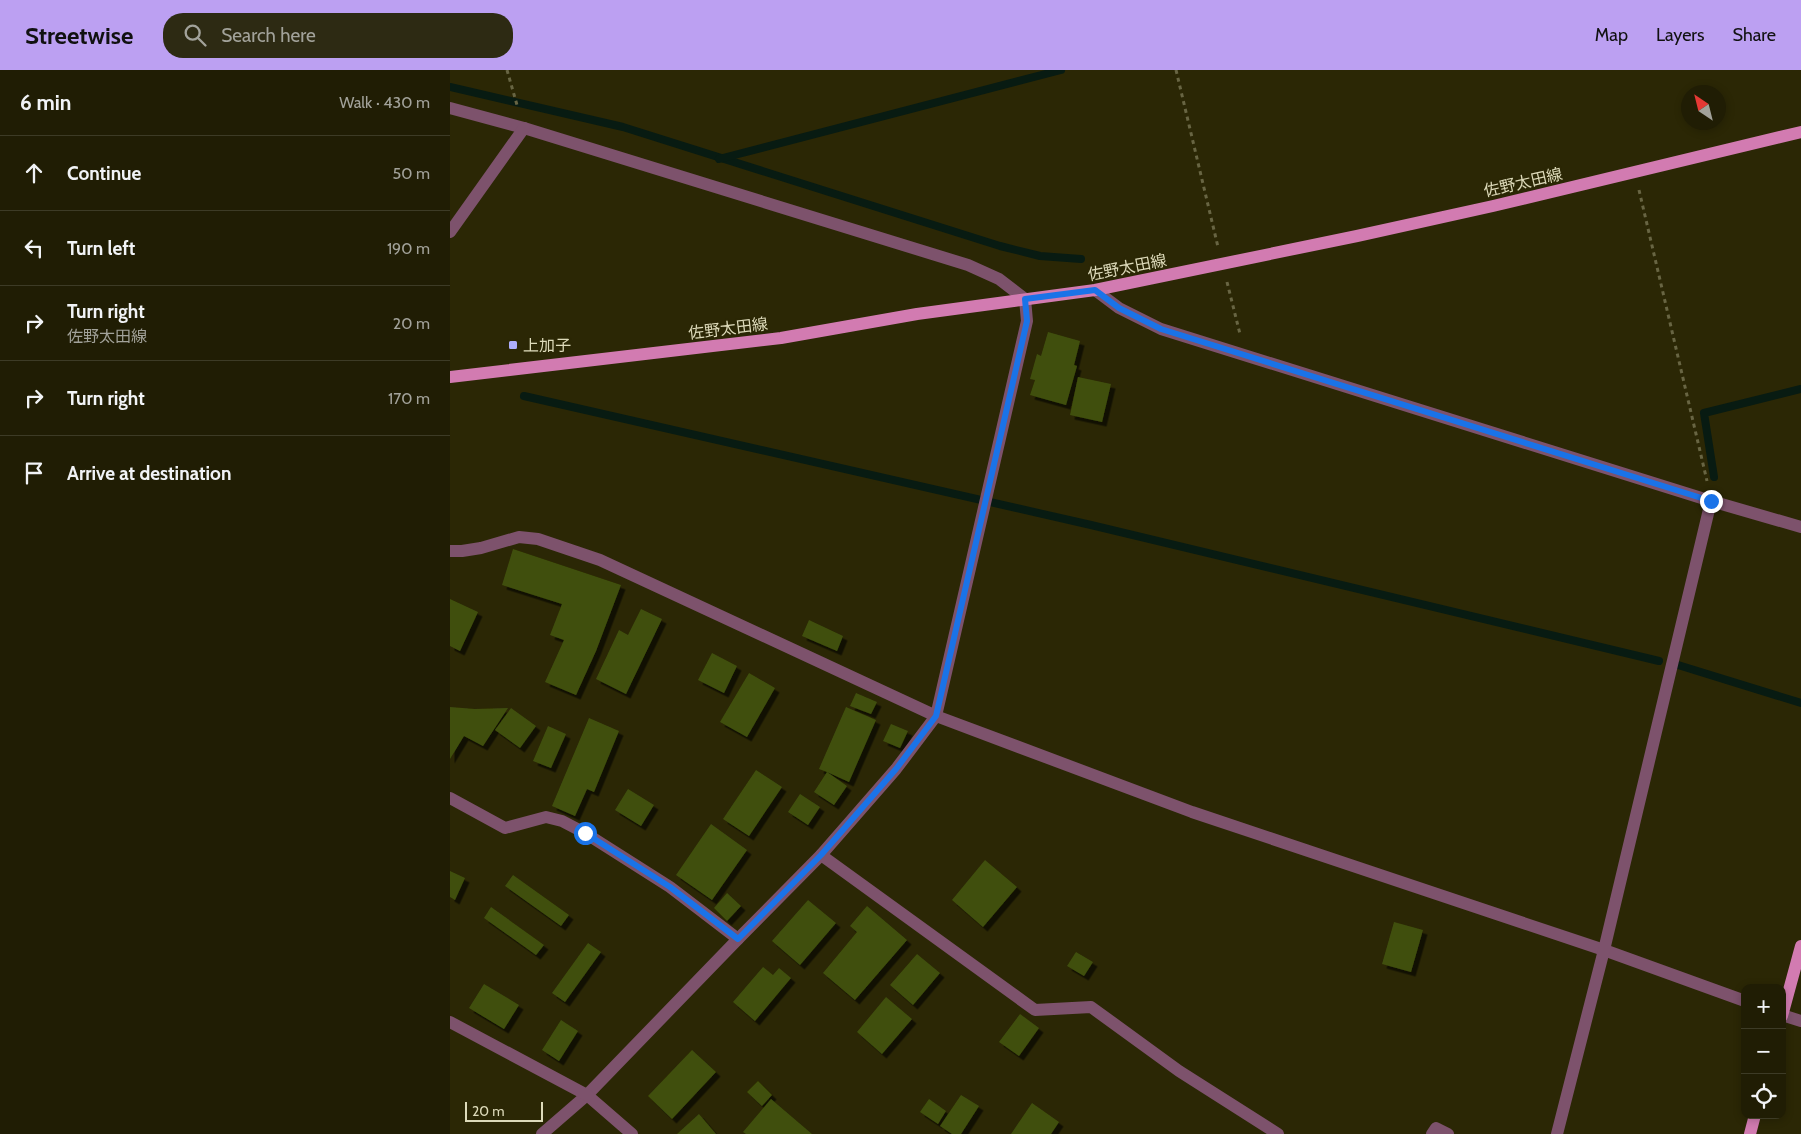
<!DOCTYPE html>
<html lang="en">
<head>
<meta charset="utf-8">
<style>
	:root { --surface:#201d04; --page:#2d2a13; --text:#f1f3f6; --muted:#a2a29a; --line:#3d3b26; --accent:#bca0f2 }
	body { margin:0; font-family:Cabin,"Noto Sans JP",sans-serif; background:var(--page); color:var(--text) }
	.controls { position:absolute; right:15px; bottom:15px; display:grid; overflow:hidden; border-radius:10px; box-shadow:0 2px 8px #0003 }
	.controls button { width:45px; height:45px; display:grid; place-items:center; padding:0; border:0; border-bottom:1px solid var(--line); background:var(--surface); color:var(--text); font:25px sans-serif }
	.compass { position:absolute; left:1231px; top:15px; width:45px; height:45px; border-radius:50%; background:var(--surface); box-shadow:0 2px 8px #0003; rotate:325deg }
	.scale { position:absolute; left:15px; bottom:12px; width:78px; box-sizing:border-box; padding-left:5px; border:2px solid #dddaba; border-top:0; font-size:14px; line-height:18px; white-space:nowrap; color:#dddaba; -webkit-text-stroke:4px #2b2705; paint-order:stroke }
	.stop { position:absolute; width:15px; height:15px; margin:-11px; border:4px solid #1a73e8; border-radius:50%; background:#fff }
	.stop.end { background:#1a73e8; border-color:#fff; box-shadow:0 1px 5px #0008 }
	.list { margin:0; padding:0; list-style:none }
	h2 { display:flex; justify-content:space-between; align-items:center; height:65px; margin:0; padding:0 20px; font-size:21px }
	h2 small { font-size:16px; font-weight:400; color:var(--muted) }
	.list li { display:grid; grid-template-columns:32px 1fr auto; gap:15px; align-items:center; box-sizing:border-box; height:75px; padding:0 20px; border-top:1px solid var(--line) }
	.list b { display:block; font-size:19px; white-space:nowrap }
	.list p { margin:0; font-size:16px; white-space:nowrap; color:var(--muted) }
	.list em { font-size:16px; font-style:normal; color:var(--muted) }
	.icon { flex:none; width:28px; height:28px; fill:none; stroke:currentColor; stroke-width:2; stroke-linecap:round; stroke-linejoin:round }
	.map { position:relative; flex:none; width:1351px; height:1064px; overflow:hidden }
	header { display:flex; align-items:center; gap:30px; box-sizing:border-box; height:70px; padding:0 25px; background:var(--accent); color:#111 }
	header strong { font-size:24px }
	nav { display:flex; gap:28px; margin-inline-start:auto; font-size:18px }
	.search { width:350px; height:45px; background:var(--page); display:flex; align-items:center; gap:12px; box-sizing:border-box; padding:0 18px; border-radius:20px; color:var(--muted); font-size:19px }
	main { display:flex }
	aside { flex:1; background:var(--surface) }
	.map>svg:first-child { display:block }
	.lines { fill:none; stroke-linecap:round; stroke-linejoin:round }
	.stream { stroke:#081b12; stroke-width:8 }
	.building { fill:#3f4f0d; filter:url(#shadow) }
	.path { stroke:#686543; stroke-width:3; stroke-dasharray:4 4; stroke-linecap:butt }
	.minor { stroke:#7d526c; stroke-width:12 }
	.major { stroke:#d27bb1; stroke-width:12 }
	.route { stroke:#1a73e8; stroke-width:6 }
	.poi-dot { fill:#adaefb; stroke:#2b2705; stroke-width:2 }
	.labels { text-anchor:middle; stroke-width:4; stroke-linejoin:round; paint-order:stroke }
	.street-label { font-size:16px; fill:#dddaba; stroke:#2b2705 }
	.poi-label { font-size:16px; fill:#dddaba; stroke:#2b2705; text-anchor:start }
</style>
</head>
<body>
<header>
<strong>Streetwise</strong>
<div class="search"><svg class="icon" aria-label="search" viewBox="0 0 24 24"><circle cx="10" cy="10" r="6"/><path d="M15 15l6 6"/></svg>Search here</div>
<nav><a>Map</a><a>Layers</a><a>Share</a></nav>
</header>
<main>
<aside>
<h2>6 min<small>Walk · 430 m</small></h2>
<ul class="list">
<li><svg class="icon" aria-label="ahead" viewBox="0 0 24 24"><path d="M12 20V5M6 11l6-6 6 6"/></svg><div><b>Continue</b></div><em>50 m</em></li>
<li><svg class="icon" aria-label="left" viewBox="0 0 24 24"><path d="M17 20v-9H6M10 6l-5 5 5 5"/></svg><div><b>Turn left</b></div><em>190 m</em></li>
<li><svg class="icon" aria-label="right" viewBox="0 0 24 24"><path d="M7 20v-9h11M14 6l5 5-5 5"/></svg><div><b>Turn right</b><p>佐野太田線</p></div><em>20 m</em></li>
<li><svg class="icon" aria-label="right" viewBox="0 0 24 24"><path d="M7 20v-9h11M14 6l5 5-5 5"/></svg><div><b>Turn right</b></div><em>170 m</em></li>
<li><svg class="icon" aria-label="arrive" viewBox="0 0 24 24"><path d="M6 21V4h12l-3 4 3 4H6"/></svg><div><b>Arrive at destination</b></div></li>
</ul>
</aside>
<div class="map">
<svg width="1351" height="1064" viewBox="0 0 1351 1064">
	<defs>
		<filter id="shadow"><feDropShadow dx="4.5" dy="4.5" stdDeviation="0" flood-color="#0009"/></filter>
	</defs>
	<rect width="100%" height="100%" fill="#2b2705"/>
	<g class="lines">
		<g class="stream">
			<path d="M 0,17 L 173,57 L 550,176 L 590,186 L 631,189"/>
			<path d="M 269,89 L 611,0"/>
			<path d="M 74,326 L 641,455 L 1209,591"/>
			<path d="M 1264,407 L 1254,343 L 1351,319"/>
			<path d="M 1228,595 L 1351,633"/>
		</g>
	</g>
	<g class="building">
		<path d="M 598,262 L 630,271 L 624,295 L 627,296 L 616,335 L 580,325 L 585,310 L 580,309 L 587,284 L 591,286 Z"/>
		<path d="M 628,307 L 661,314 L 652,352 L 620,345 Z"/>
		<path d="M 63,479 L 171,515 L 146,581 L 126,625 L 95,612 L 114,570 L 100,565 L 112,534 L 52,515 Z"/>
		<path d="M 0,529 L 28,542 L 10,581 L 0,576 Z"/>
		<path d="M 191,539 L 212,549 L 176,624 L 146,609 L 169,560 L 178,565 Z"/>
		<path d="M 359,550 L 393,566 L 387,581 L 352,566 Z"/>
		<path d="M 262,583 L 287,596 L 274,623 L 248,610 Z"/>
		<path d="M 299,603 L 325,618 L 297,667 L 270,652 Z"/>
		<path d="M 406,623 L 427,632 L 421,644 L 400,636 Z"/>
		<path d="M 0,637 L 25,639 L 58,638 L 33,676 L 14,666 L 0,689 Z"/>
		<path d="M 396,637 L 426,650 L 399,712 L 377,702 L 397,716 L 384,735 L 364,722 L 377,702 L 369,699 Z"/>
		<path d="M 61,638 L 86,656 L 70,678 L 45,660 Z"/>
		<path d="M 139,648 L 169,661 L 144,722 L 130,716 L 137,719 L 125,746 L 102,736 Z"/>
		<path d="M 441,654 L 458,661 L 450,678 L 433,671 Z"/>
		<path d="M 98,656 L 116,664 L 101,698 L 83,691 Z"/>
		<path d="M 306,700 L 332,717 L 299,766 L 273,749 Z"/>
		<path d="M 178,719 L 204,735 L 191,756 L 165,740 Z"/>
		<path d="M 350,724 L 370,737 L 358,755 L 338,742 Z"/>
		<path d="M 261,754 L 297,780 L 262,830 L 226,805 Z"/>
		<path d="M 535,790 L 567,817 L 533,857 L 502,830 Z"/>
		<path d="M 0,801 L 15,808 L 5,830 L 0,827 Z"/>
		<path d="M 63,805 L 119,845 L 111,856 L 55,816 Z"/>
		<path d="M 277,823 L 291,836 L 277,851 L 264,838 Z"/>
		<path d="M 358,830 L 386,853 L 350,895 L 322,871 Z"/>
		<path d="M 417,836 L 457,870 L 405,930 L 373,903 L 407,862 L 400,856 Z"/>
		<path d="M 41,837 L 94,875 L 86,885 L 34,848 Z"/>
		<path d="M 944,852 L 973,860 L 961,902 L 932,894 Z"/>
		<path d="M 138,873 L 151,882 L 115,932 L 102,923 Z"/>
		<path d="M 626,882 L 643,892 L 634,906 L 617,896 Z"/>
		<path d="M 467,884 L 490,903 L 463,935 L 440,915 Z"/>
		<path d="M 313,897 L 323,905 L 329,898 L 341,908 L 305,951 L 283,932 Z"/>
		<path d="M 34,914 L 69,935 L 54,959 L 19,938 Z"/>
		<path d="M 436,927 L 462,949 L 432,984 L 407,962 Z"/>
		<path d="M 570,944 L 589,958 L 569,986 L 549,972 Z"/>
		<path d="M 111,950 L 128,961 L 109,991 L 92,980 Z"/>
		<path d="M 242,980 L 266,1002 L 222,1049 L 198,1026 Z"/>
		<path d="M 308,1011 L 322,1025 L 312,1036 L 297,1022 Z"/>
		<path d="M 511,1025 L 529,1036 L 511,1064 L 502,1064 L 490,1056 Z"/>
		<path d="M 321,1029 L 362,1064 L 296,1064 L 293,1062 Z"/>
		<path d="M 479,1029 L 496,1041 L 488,1054 L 470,1042 Z"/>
		<path d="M 582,1033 L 609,1052 L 601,1064 L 561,1064 Z"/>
		<path d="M 249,1044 L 266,1064 L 227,1064 Z"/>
	</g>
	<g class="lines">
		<g class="path">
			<path d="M 57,0 L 67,35"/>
			<path d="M 726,0 L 768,177"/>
			<path d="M 1189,120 L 1257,411"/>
			<path d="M 777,212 L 790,264"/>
		</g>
		<g class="minor">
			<path d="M 0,38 L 74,58 L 518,195 L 549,209 L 575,229 L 577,251 L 486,646 L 446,699 L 371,785 L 288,869 L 137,1025 L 92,1064"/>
			<path d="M 0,162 L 74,58"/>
			<path d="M 645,220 L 669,238 L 711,259 L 1261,431 L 1351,457"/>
			<path d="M 0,481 L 12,481 L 31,478 L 69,467 L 88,469 L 150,490 L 486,646 L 742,742 L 1154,880 L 1295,931"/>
			<path d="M 0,728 L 55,758 L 96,747 L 112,751 L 135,763 L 220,817 L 288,869"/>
			<path d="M 371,785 L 585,940 L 641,937 L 729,1001 L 828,1064"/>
			<path d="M 1332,945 L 1351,951"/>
			<path d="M 0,952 L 137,1025 L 182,1064"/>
			<path d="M 982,1064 L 986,1058 L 998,1064"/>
			<path d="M 1107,1064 L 1154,880 L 1261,431"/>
		</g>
		<g class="major">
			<path d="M 0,307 L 331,268 L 467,244 L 645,220 L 907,166 L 1043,136 L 1351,62"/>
			<path d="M 1332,946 L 1351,876"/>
			<path d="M 1300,1064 L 1305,1045"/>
		</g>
	</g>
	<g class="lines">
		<path class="route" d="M 135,763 L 220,817 L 288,869 L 371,785 L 446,699 L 486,646 L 577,251 L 575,229 L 645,220 L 669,238 L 711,259 L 1261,431"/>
	</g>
	<rect class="poi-dot" x="58" y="270" width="10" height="10" rx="2.5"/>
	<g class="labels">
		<g class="street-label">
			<text transform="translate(1073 112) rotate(-13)" y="6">佐野太田線</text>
			<text transform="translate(677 197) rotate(-11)" y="6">佐野太田線</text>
			<text transform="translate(278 258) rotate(-7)" y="6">佐野太田線</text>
		</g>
		<g class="poi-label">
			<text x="73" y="281">上加子</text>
		</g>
	</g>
</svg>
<div class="controls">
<button>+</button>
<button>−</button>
<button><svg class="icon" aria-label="locate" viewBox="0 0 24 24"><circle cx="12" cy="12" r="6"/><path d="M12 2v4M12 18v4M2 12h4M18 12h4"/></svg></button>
</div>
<svg class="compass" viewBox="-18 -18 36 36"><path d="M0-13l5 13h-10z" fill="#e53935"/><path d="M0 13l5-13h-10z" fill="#a2a29a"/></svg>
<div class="scale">20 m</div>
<div class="stop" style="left:135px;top:763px"></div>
<div class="stop end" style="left:1261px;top:431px"></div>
</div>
</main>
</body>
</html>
